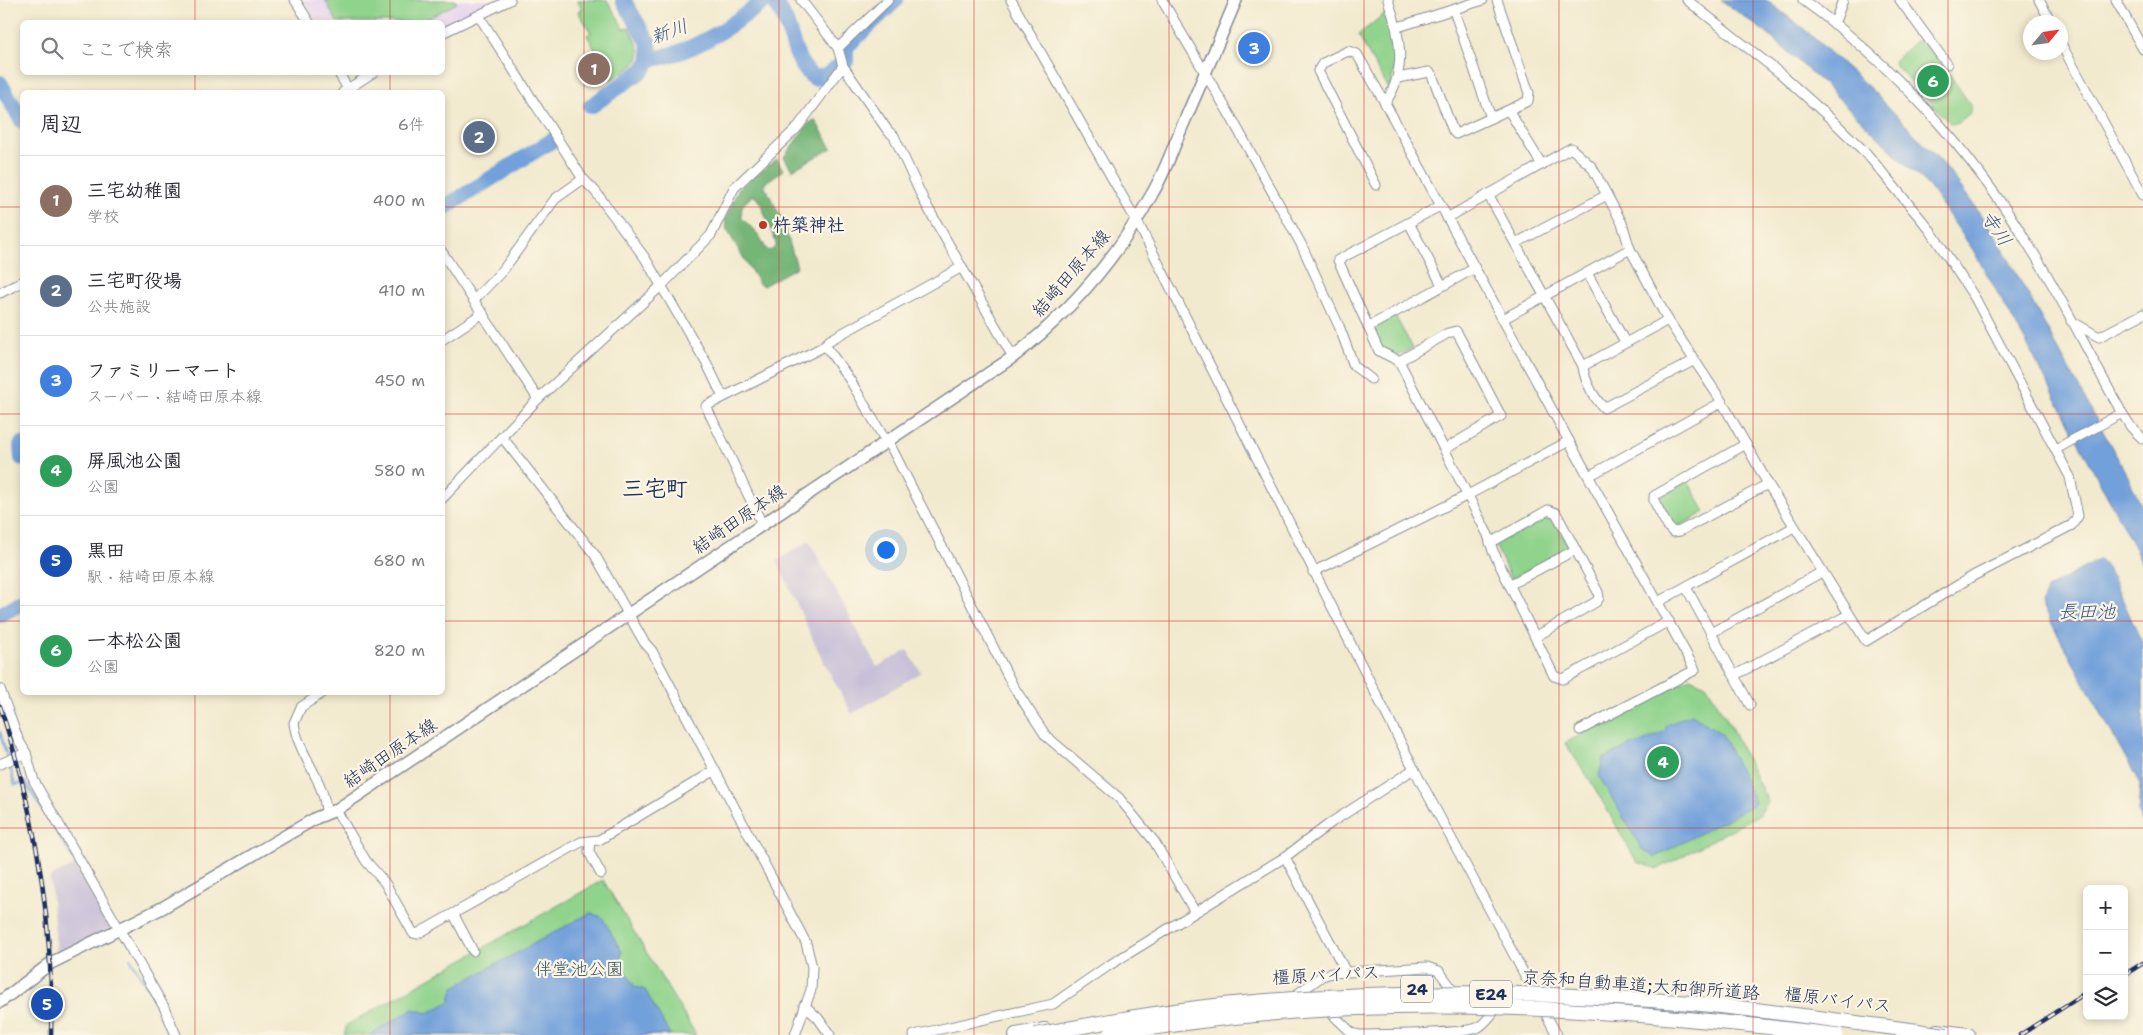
<!DOCTYPE html>
<html lang="ja">
<head>
<meta charset="utf-8">
<style>
	:root { --surface:#fff; --page:#f2f2f3; --text:#2b2b33; --muted:#7c7c81; --line:#e1e1e2; --accent:#ea580c }
	body { margin:0; font-family:"Shantell Sans","Klee One",sans-serif; background:var(--page); color:var(--text) }
	.controls { position:absolute; right:15px; bottom:15px; display:grid; overflow:hidden; border-radius:8px; box-shadow:0 2px 8px #0003 }
	.controls button { width:45px; height:45px; display:grid; place-items:center; padding:0; border:0; border-bottom:1px solid var(--line); background:var(--surface); color:var(--text); font:25px sans-serif }
	.compass { position:absolute; left:2023px; top:15px; width:45px; height:45px; border-radius:50%; background:var(--surface); box-shadow:0 2px 8px #0003; rotate:61deg }
	.you { position:absolute; left:885px; top:549px; width:18px; height:18px; margin:-12px; border:4px solid #fff; border-radius:50%; background:#1a73e8; box-shadow:0 0 0 8px #1a73e833 }
	.badge { display:grid; place-items:center; width:32px; height:32px; border-radius:50%; background:var(--accent); color:#fff; font-size:16px; font-weight:700 }
	.pin { position:absolute; translate:-50% -50%; border:2px solid #fff; box-shadow:0 1px 5px #0006 }
	.list { margin:0; padding:0; list-style:none }
	h2 { display:flex; justify-content:space-between; align-items:center; height:65px; margin:0; padding:0 20px; font-size:21px }
	h2 small { font-size:16px; font-weight:400; color:var(--muted) }
	.list li { display:grid; grid-template-columns:32px 1fr auto; gap:15px; align-items:center; box-sizing:border-box; height:90px; padding:0 20px; border-top:1px solid var(--line) }
	.list b { display:block; font-size:19px; white-space:nowrap }
	.list p { margin:0; font-size:16px; white-space:nowrap; color:var(--muted) }
	.list em { font-size:16px; font-style:normal; color:var(--muted) }
	.icon { flex:none; width:28px; height:28px; fill:none; stroke:currentColor; stroke-width:2; stroke-linecap:round; stroke-linejoin:round }
	.map { position:relative; flex:none; width:2143px; height:1035px; overflow:hidden }
	.search { position:absolute; background:var(--surface); box-shadow:0 2px 8px #0003; left:20px; top:20px; width:425px; height:55px; display:flex; align-items:center; gap:12px; box-sizing:border-box; padding:0 18px; border-radius:8px; color:var(--muted); font-size:19px }
	.panel { position:absolute; background:var(--surface); box-shadow:0 2px 8px #0003; left:20px; top:90px; width:425px; height:605px; border-radius:8px }
	.map>svg:first-child { display:block }
	.built { fill:#e6d3f0 }
	.industrial { fill:#c8c0d8 }
	.green { fill:#90d38c; stroke:#568175 }
	.forest { fill:#74b578; stroke:#48726b; fill-rule:evenodd }
	.water { fill:#72a0da; stroke:#46689c }
	.lines { fill:none; stroke-linecap:round; stroke-linejoin:round }
	.stream { stroke:#72a0da; stroke-width:2.5 }
	.river { stroke:#72a0da; stroke-width:16 }
	.minor-casing { stroke:#868c96; stroke-width:11 }
	.major-casing { stroke:#868c96; stroke-width:14 }
	.highway-casing { stroke:#868c96; stroke-width:16 }
	.minor { stroke:#fff; stroke-width:9 }
	.major { stroke:#fff; stroke-width:11 }
	.highway { stroke:#fff; stroke-width:14 }
	.rail-casing { stroke:#1b2f5e; stroke-width:4.5 }
	.rail { stroke:#fcf5e5; stroke-width:2.5; stroke-dasharray:8; stroke-linecap:butt }
	.highway-bridge-casing { stroke:#868c96; stroke-width:16; stroke-linecap:butt }
	.highway-bridge { stroke:#fff; stroke-width:14 }
	.grid { fill:none; stroke:#d62828; stroke-width:1; stroke-opacity:0.55 }
	.poi-dot { fill:#c8321e; stroke:#fcf5e5; stroke-width:2 }
	.labels { text-anchor:middle; stroke-width:4.5; stroke-linejoin:round; paint-order:stroke }
	.shield { fill:#fcf5e5; stroke:#5e6a86; stroke-width:1 }
	.shield-label { font-size:16px; font-weight:bold; fill:#1b2f5e }
	.poi-label { font-size:18px; font-weight:bold; fill:#1b2f5e; stroke:#fcf5e5; text-anchor:start }
	.street-label { font-size:18px; fill:#1b2f5e; stroke:#fcf5e5 }
	.park-label { font-size:18px; fill:#38586a; stroke:#fcf5e5 }
	.water-label { font-size:19px; font-style:italic; fill:#395789; stroke:#fcf5e5 }
	.district-label { font-size:22px; font-weight:bold; fill:#1b2f5e; stroke:#fcf5e5 }
</style>
</head>
<body>
<div class="map">
<svg width="2143" height="1035" viewBox="0 0 2143 1035">
	<rect width="100%" height="100%" fill="#fcf5e5"/>
	<filter id="ink" filterUnits="userSpaceOnUse"><feTurbulence type="fractalNoise" baseFrequency=".02" numOctaves="2"/><feDisplacementMap in="SourceGraphic" scale="10" xChannelSelector="R" yChannelSelector="G"/><feConvolveMatrix kernelMatrix="1 2 1 2 8 2 1 2 1" color-interpolation-filters="sRGB"/></filter>
	<filter id="wash" filterUnits="userSpaceOnUse"><feTurbulence type="fractalNoise" baseFrequency=".0096" numOctaves="4" result="noise"/><feDisplacementMap in="SourceGraphic" scale="20" xChannelSelector="R" yChannelSelector="G"/><feGaussianBlur stdDeviation="1.12" result="paint"/><feColorMatrix in="noise" values="0 0 0 0 0 0 0 0 0 0 0 0 0 0 0 0 0 1.4 0 .05"/><feComposite in="paint" operator="in"/></filter>
	<g filter="url(#wash)">
		<rect width="100%" height="100%" fill="#f2eace"/>
		<path class="built" d="M 303,0 L 492,0 L 443,26 L 442,22 L 316,22 Z"/>
		<g class="industrial">
			<path d="M 809,541 L 877,667 L 907,650 L 921,672 L 852,714 L 821,657 L 777,561 Z"/>
			<path d="M 75,865 L 110,928 L 57,956 L 50,877 Z"/>
		</g>
		<g class="green">
			<path d="M 325,0 L 455,0 L 457,3 L 421,22 L 337,22 Z"/>
			<path d="M 577,0 L 607,0 L 624,29 L 629,27 C 648,60 640,62 611,80 L 587,35 L 591,33 L 578,11 L 582,9 Z"/>
			<path d="M 1388,11 C 1398,41 1398,60 1389,90 L 1358,35 Z"/>
			<path d="M 1918,28 L 1971,106 L 1971,112 L 1958,123 L 1951,124 L 1895,65 L 1894,61 L 1919,38 Z"/>
			<path d="M 1395,316 L 1413,348 L 1398,356 L 1382,348 L 1374,334 L 1379,325 Z"/>
			<path d="M 1688,481 L 1705,512 L 1678,527 L 1671,526 L 1657,500 L 1660,496 Z"/>
			<path d="M 1547,516 L 1553,518 L 1568,546 L 1566,551 L 1511,579 L 1496,547 L 1497,543 Z"/>
			<path d="M 1690,678 L 1706,685 L 1728,721 L 1768,802 L 1759,815 L 1658,869 L 1637,862 L 1590,780 L 1565,743 Z"/>
			<path d="M 603,880 L 696,1035 L 344,1035 L 347,1025 Z"/>
		</g>
		<g class="forest">
			<path d="M 815,120 L 832,148 L 792,170 L 784,157 L 808,124 Z"/>
			<path d="M 777,159 L 783,170 L 765,183 L 765,187 L 782,219 L 797,267 L 763,286 L 759,284 L 727,230 L 725,220 L 739,188 ZM 753,195 L 760,202 L 776,243 L 776,247 L 770,251 L 766,249 L 759,235 L 741,217 L 742,206 Z"/>
		</g>
		<g class="water">
			<path d="M 1721,0 L 1766,0 L 1804,29 L 1874,92 L 1947,168 L 1996,236 L 2128,477 L 2143,509 L 2143,564 L 2027,344 L 1973,250 L 1930,188 L 1823,83 L 1764,31 Z"/>
			<path d="M 2100,559 L 2109,570 L 2143,645 L 2143,828 L 2138,813 L 2140,784 L 2041,604 L 2046,589 Z"/>
			<path d="M 1691,714 L 1722,734 L 1755,802 L 1752,806 L 1655,857 L 1643,851 L 1599,776 L 1603,759 L 1630,745 L 1639,744 L 1665,731 L 1667,725 Z"/>
			<path d="M 590,913 L 602,917 L 622,952 L 620,961 L 635,987 L 645,990 L 670,1035 L 370,1035 L 413,1009 L 428,1013 L 449,1002 L 454,987 Z"/>
		</g>
		<g class="lines">
			<g class="stream">
				<path d="M 0,732 L 7,757"/>
				<path d="M 9,764 L 15,785 L 25,782 L 74,860"/>
				<path d="M 91,888 L 108,923"/>
				<path d="M 130,958 L 150,991"/>
			</g>
			<g class="river">
				<path d="M 623,0 L 649,43 L 650,59"/>
				<path d="M 772,0 C 795,23 787,56 814,78 L 826,76 L 846,61 L 846,47 L 896,0"/>
				<path d="M 650,59 C 694,54 731,25 766,0"/>
				<path d="M 0,83 L 22,121"/>
				<path d="M 591,106 L 643,70 L 650,59"/>
				<path d="M 442,209 L 553,140"/>
				<path d="M 22,444 L 21,446 L 22,458"/>
				<path d="M 0,615 L 22,602"/>
			</g>
		</g>
	</g>
	<g filter="url(#ink)">
		<g class="lines">
			<defs>
				<g id="minor">
					<path d="M 295,0 L 309,22"/>
					<path d="M 801,0 L 838,48 L 843,66 L 888,131 L 894,136 L 924,201 L 1013,357"/>
					<path d="M 1011,0 L 1141,229 L 1414,769 L 1557,1035"/>
					<path d="M 1162,0 L 1231,117 L 1301,244 L 1339,326 L 1354,366 L 1371,379"/>
					<path d="M 1803,0 C 1892,63 1971,151 2028,244 C 2063,298 2090,357 2122,413 L 2131,427 L 2143,439"/>
					<path d="M 1900,0 L 1947,64"/>
					<path d="M 2039,0 L 2051,22"/>
					<path d="M 2116,0 L 2143,49"/>
					<path d="M 1454,11 L 1491,118"/>
					<path d="M 479,16 L 583,179 L 595,191 L 645,258 L 707,364 L 723,397"/>
					<path d="M 1834,24 L 1843,0"/>
					<path d="M 1398,27 L 1483,0"/>
					<path d="M 442,33 L 510,0"/>
					<path d="M 2060,42 L 2143,195"/>
					<path d="M 838,48 L 888,0"/>
					<path d="M 338,72 L 350,92"/>
					<path d="M 1398,78 L 1429,72 L 1432,75 L 1453,131 L 1456,134 L 1528,101 L 1529,93 L 1497,0"/>
					<path d="M 343,92 L 374,72"/>
					<path d="M 1509,111 L 1542,165"/>
					<path d="M 1376,185 L 1318,71 L 1323,63 L 1348,51 L 1357,54 L 1385,103"/>
					<path d="M 1488,194 L 1583,366 C 1584,380 1594,398 1604,408 L 1693,361"/>
					<path d="M 1440,206 L 1338,260 L 1379,351 L 1399,361 L 1448,333 L 1456,331 L 1459,336 L 1501,416 L 1445,449"/>
					<path d="M 1447,218 L 1571,148 L 1592,167 L 1622,223 L 1630,249 L 1668,320 L 1722,402 L 1768,484 L 1866,641 L 1973,576 L 2072,525 L 2078,516 L 2070,477 L 1975,298 L 1930,230 L 1867,154 L 1832,120 L 1781,74 L 1687,0"/>
					<path d="M 1409,223 L 1442,285"/>
					<path d="M 1516,243 L 1607,195"/>
					<path d="M 442,252 L 538,399"/>
					<path d="M 1587,273 L 1625,342"/>
					<path d="M 0,293 L 22,282"/>
					<path d="M 474,300 L 503,270 L 555,199 L 583,179"/>
					<path d="M 1503,319 L 1630,249"/>
					<path d="M 2071,321 L 2099,337 L 2143,314"/>
					<path d="M 1368,327 L 1475,268"/>
					<path d="M 442,340 L 483,313"/>
					<path d="M 825,345 L 850,380 L 884,438 L 888,441 L 1013,686 L 1046,736 L 1119,798 L 1154,841 L 1195,912"/>
					<path d="M 1399,361 L 1488,535 L 1493,551 L 1554,676 L 1563,679 L 1669,621"/>
					<path d="M 1583,366 L 1668,320"/>
					<path d="M 502,437 L 595,555 L 644,642 L 652,651 L 806,943 L 812,967 L 811,990 L 795,1035"/>
					<path d="M 1569,441 L 1695,670 L 1580,730"/>
					<path d="M 1746,444 L 1654,496 L 1654,501 L 1668,527 L 1673,532 L 1680,531 L 1768,484"/>
					<path d="M 2056,449 L 2122,413"/>
					<path d="M 1589,476 L 1722,402"/>
					<path d="M 442,499 L 538,399 L 661,286 L 711,235 L 734,188 L 797,128 L 843,66"/>
					<path d="M 760,526 L 760,520 L 706,406 L 821,348 L 830,340 L 962,267"/>
					<path d="M 1490,543 L 1548,510 L 1556,513 L 1598,592 L 1599,598 L 1596,602 L 1535,637"/>
					<path d="M 1313,572 L 1468,495 L 1569,441 L 1385,103 C 1408,71 1400,34 1388,0"/>
					<path d="M 1509,585 L 1575,550"/>
					<path d="M 1686,587 L 1750,705"/>
					<path d="M 1658,602 L 1794,527"/>
					<path d="M 1711,633 L 1822,572"/>
					<path d="M 1735,675 L 1848,615"/>
					<path d="M 0,689 L 18,739 L 26,753"/>
					<path d="M 324,692 L 301,707 L 294,723 C 298,755 326,781 326,814"/>
					<path d="M 0,764 L 26,753 L 34,781 L 164,1007 L 176,1035"/>
					<path d="M 336,810 L 366,861 L 385,883 L 413,933 L 417,934 L 581,842 L 599,840 L 714,771"/>
					<path d="M 590,841 L 589,852 L 601,874"/>
					<path d="M 1285,857 L 1346,972"/>
					<path d="M 454,915 L 473,951"/>
					<path d="M 1296,995 L 1322,976 L 1332,973 L 1427,967 L 1439,971 L 1453,990"/>
					<path d="M 804,1005 L 818,1018 L 830,1035"/>
					<path d="M 1331,1013 L 1352,1033 L 1360,1035 C 1386,1034 1456,1035 1477,1028 C 1484,1025 1491,1015 1496,1009"/>
					<path d="M 914,1035 L 1053,1004 L 1108,966 L 1285,857 L 1332,822 L 1414,769"/>
				</g>
				<path id="major" d="M 0,1002 L 51,963 L 162,908 L 316,818 L 336,810 L 1013,357 C 1070,312 1117,258 1152,194 C 1164,174 1172,151 1181,129 C 1200,86 1218,43 1236,0"/>
				<g id="highway">
					<path d="M 1937,1031 L 1968,1035"/>
					<path d="M 1016,1035 L 1045,1030"/>
				</g>
			</defs>
			<use href="#minor" class="minor-casing"/>
			<use href="#major" class="major-casing"/>
			<use href="#highway" class="highway-casing"/>
			<use href="#minor" class="minor"/>
			<use href="#major" class="major"/>
			<use href="#highway" class="highway"/>
			<defs>
				<g id="rail">
					<path d="M 0,706 C 35,812 54,923 51,1035"/>
					<path d="M 2124,975 L 2143,963"/>
					<path d="M 2020,1035 L 2087,992"/>
				</g>
			</defs>
			<use href="#rail" class="rail-casing"/>
			<use href="#rail" class="rail"/>
			<defs>
				<g id="highway-bridge">
					<path d="M 1035,1035 C 1104,1022 1174,1009 1244,1003 C 1392,989 1543,991 1691,1003 C 1776,1011 1862,1024 1947,1035"/>
					<path d="M 1110,1035 C 1351,990 1594,1005 1836,1035"/>
				</g>
			</defs>
			<use href="#highway-bridge" class="highway-bridge-casing"/>
			<use href="#highway-bridge" class="highway-bridge"/>
		</g>
	</g>
	<path class="grid" d="M 195,0 L 195,22M 390,0 L 390,22M 584,0 L 584,1035M 779,0 L 779,1035M 974,0 L 974,1035M 1169,0 L 1169,1035M 1364,0 L 1364,1035M 1559,0 L 1559,1035M 1753,0 L 1753,1035M 1948,0 L 1948,1035M 195,72 L 195,92M 390,72 L 390,92M 0,207 L 22,207M 442,207 L 2143,207M 0,414 L 22,414M 442,414 L 2143,414M 0,621 L 22,621M 442,621 L 2143,621M 195,692 L 195,1035M 390,692 L 390,1035M 0,828 L 2143,828"/>
	<circle class="poi-dot" cx="763" cy="225" r="5"/>
	<g class="labels">
		<g class="shield">
			<rect x="1401" y="975.5" width="32" height="27" rx="4"/>
			<rect x="1470" y="980.5" width="42" height="27" rx="4"/>
		</g>
		<g class="shield-label">
			<text x="1417" y="995">24</text>
			<text x="1491" y="1000">E24</text>
		</g>
		<g class="poi-label">
			<text x="773" y="231">杵築神社</text>
		</g>
		<g class="street-label">
			<text transform="translate(1071 273) rotate(-49)" y="6">結崎田原本線</text>
			<text transform="translate(739 519) rotate(-34)" y="6">結崎田原本線</text>
			<text transform="translate(390 753) rotate(-34)" y="6">結崎田原本線</text>
			<text transform="translate(1326 975) rotate(-3)" y="6">橿原バイパス</text>
			<text transform="translate(1641 985) rotate(4)" y="6">京奈和自動車道;大和御所道路</text>
			<text transform="translate(1838 1000) rotate(7)" y="6">橿原バイパス</text>
		</g>
		<g class="park-label">
			<text x="579" y="975">伴堂池公園</text>
		</g>
		<g class="water-label">
			<text transform="translate(669 31) rotate(-20)" y="7">新川</text>
			<text transform="translate(1997 228) rotate(56)" y="7">寺川</text>
			<text x="2087" y="618">長田池</text>
		</g>
		<g class="district-label">
			<text x="655" y="496">三宅町</text>
		</g>
	</g>
</svg>
<div class="controls">
<button>+</button>
<button>−</button>
<button><svg class="icon" aria-label="layers" viewBox="0 0 24 24"><path d="M12 4l9 5-9 5-9-5zM3 14l9 5 9-5"/></svg></button>
</div>
<svg class="compass" viewBox="-18 -18 36 36"><path d="M0-13l5 13h-10z" fill="#e53935"/><path d="M0 13l5-13h-10z" fill="#7c7c81"/></svg>
<div class="you"></div>
<div class="pin badge" style="left:594px;top:69px;background:#8d6e63">1</div>
<div class="pin badge" style="left:479px;top:137px;background:#5c6f8a">2</div>
<div class="pin badge" style="left:1254px;top:48px;background:#3f7fe0">3</div>
<div class="pin badge" style="left:1663px;top:762px;background:#2e9e5b">4</div>
<div class="pin badge" style="left:47px;top:1004px;background:#1a4fb4">5</div>
<div class="pin badge" style="left:1933px;top:81px;background:#2e9e5b">6</div>
<div class="search"><svg class="icon" aria-label="search" viewBox="0 0 24 24"><circle cx="10" cy="10" r="6"/><path d="M15 15l6 6"/></svg>ここで検索</div>
<section class="panel">
<h2>周辺<small>6件</small></h2>
<ul class="list">
<li><span class="badge" style="background:#8d6e63">1</span><div><b>三宅幼稚園</b><p>学校</p></div><em>400 m</em></li>
<li><span class="badge" style="background:#5c6f8a">2</span><div><b>三宅町役場</b><p>公共施設</p></div><em>410 m</em></li>
<li><span class="badge" style="background:#3f7fe0">3</span><div><b>ファミリーマート</b><p>スーパー · 結崎田原本線</p></div><em>450 m</em></li>
<li><span class="badge" style="background:#2e9e5b">4</span><div><b>屏風池公園</b><p>公園</p></div><em>580 m</em></li>
<li><span class="badge" style="background:#1a4fb4">5</span><div><b>黒田</b><p>駅 · 結崎田原本線</p></div><em>680 m</em></li>
<li><span class="badge" style="background:#2e9e5b">6</span><div><b>一本松公園</b><p>公園</p></div><em>820 m</em></li>
</ul>
</section>
</div>
</body>
</html>
